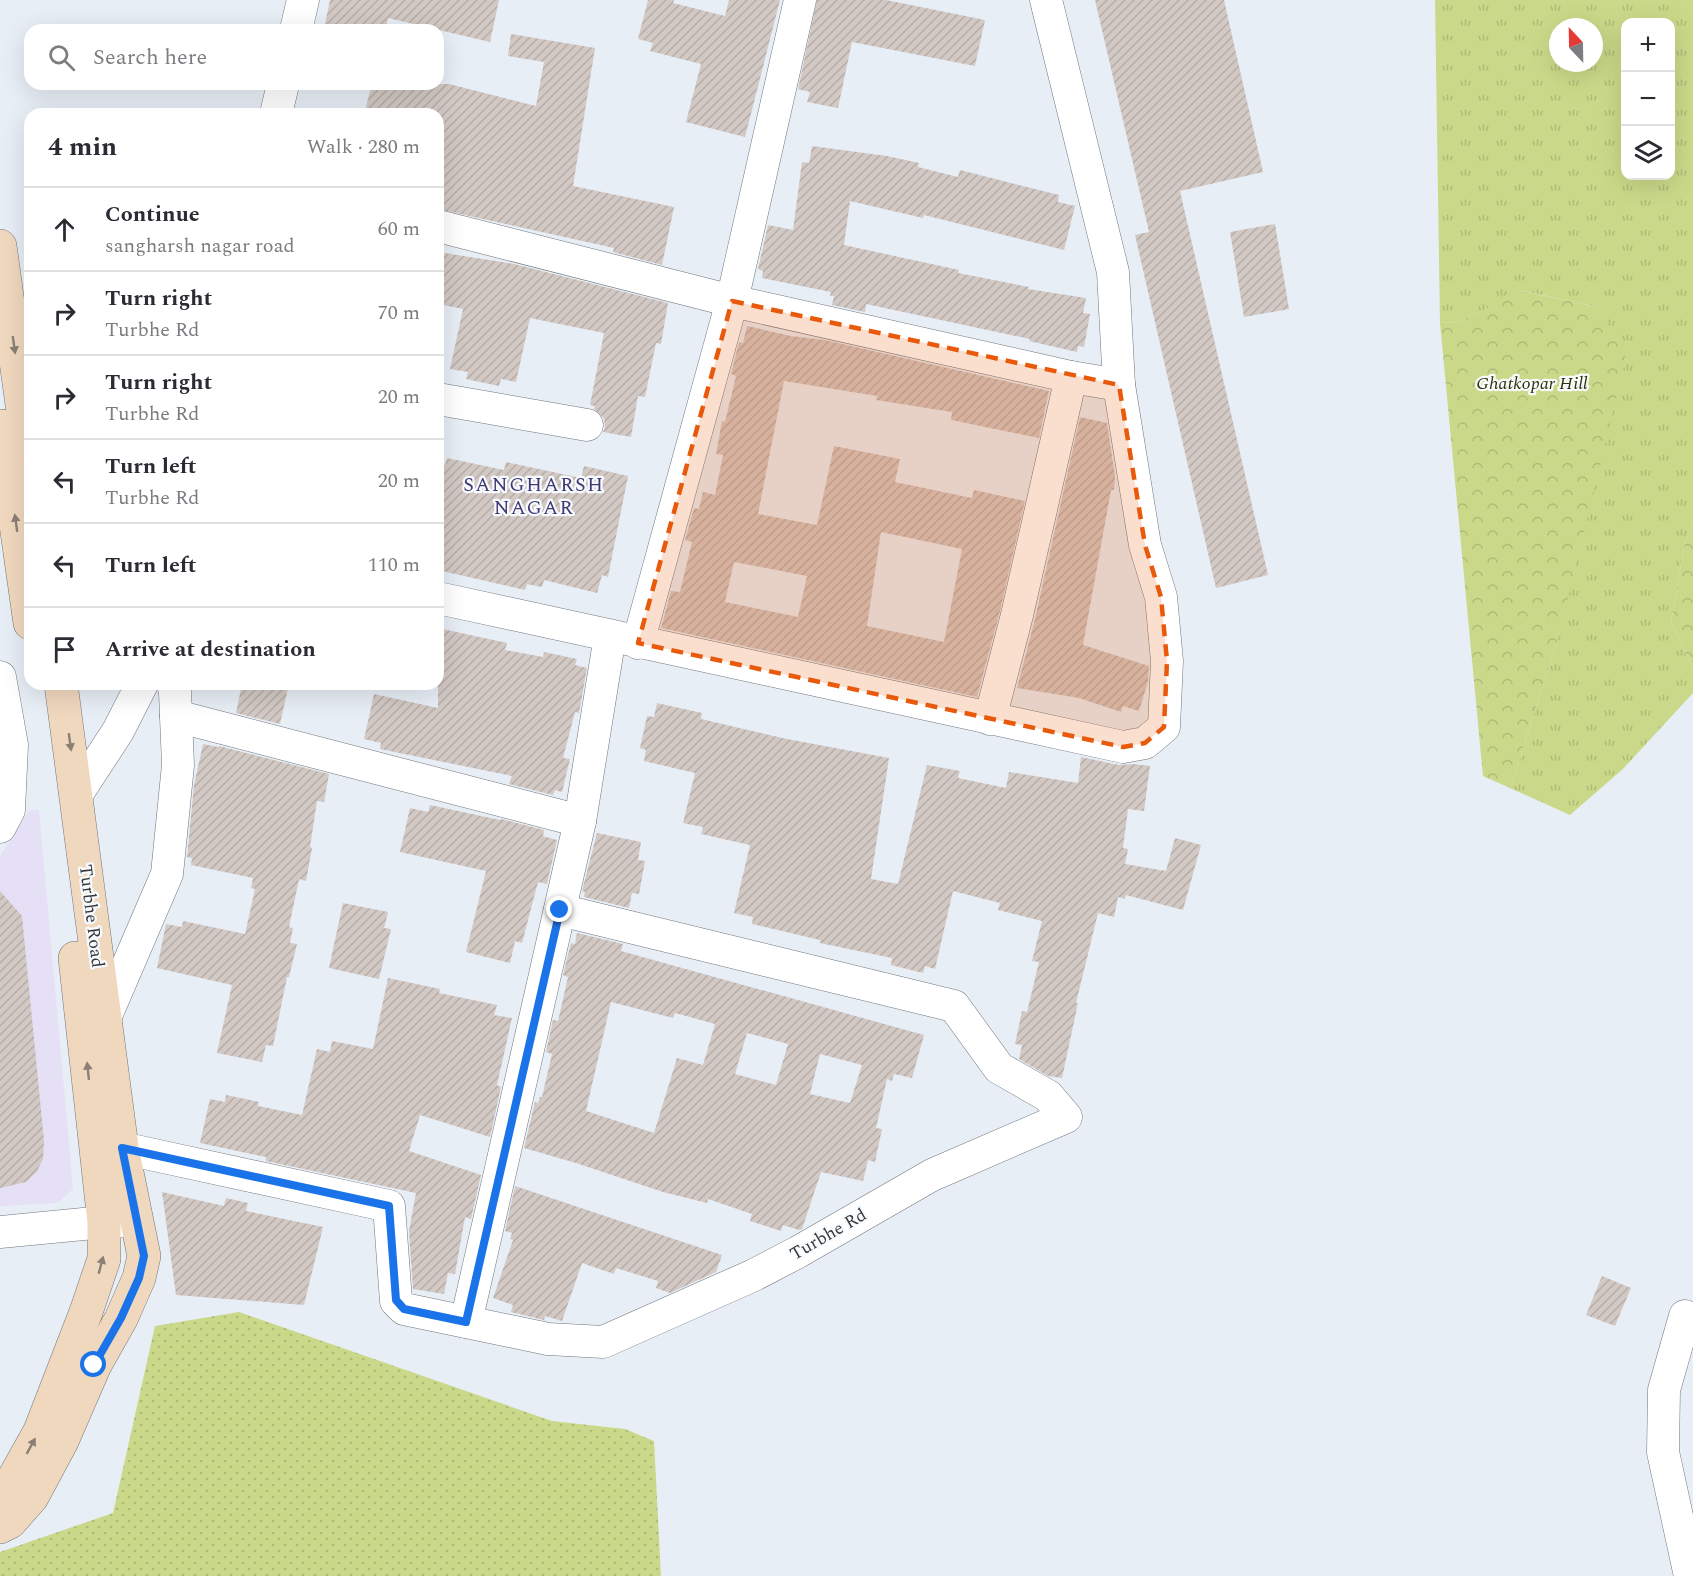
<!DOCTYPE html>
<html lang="en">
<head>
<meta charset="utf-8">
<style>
	:root { --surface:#fff; --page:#f7f7f7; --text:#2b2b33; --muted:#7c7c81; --line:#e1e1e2 }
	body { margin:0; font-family:Spectral,serif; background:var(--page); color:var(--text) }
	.controls { position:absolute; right:18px; top:18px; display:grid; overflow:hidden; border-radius:12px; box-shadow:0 6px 24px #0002 }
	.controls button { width:54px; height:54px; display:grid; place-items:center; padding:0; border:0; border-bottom:2px solid var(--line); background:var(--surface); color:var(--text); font:30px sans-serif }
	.compass { position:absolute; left:1549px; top:18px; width:54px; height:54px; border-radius:50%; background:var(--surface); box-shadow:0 6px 24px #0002; rotate:338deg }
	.stop { position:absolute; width:18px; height:18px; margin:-14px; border:4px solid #1a73e8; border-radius:50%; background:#fff }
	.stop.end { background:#1a73e8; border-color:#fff; box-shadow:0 2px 6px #0008 }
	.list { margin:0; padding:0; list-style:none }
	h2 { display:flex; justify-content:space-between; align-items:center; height:78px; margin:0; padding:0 24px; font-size:26px }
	h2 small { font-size:20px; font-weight:400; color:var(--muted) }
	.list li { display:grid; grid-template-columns:39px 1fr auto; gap:18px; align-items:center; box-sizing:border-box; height:84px; padding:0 24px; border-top:2px solid var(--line) }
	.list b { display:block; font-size:22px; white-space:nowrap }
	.list p { margin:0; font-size:20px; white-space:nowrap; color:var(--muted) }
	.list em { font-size:20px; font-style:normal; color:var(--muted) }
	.icon { flex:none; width:33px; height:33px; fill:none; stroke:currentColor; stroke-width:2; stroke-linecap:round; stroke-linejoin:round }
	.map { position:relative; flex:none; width:1693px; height:1576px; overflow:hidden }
	.search { position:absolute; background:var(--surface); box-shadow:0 6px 24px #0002; left:24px; top:24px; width:420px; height:66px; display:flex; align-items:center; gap:15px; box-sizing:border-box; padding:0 21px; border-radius:18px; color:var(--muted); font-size:22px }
	.panel { position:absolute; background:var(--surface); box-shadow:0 6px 24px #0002; left:24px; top:108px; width:420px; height:582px; border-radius:18px }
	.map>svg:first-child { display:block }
	.commercial { fill:#e5e0f5 }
	.grass { fill:url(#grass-tufts); fill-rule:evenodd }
	.forest { fill:url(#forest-crowns) }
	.park { fill:url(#park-dots) }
	.building { fill:url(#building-hatch); fill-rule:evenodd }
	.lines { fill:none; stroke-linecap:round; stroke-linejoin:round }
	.street-casing { stroke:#71767d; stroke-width:33 }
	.secondary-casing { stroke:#71767d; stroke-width:34 }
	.street { stroke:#fff; stroke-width:32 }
	.secondary { stroke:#f0d8be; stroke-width:33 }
	.oneway { fill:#8a8076 }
	.route { stroke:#1a73e8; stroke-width:8 }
	.marked { fill:#e8590c; fill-opacity:0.2; stroke:#e8590c; stroke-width:4.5; stroke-dasharray:12 8; stroke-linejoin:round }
	.labels { text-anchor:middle; stroke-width:4.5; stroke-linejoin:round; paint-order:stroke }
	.park-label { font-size:18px; font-style:italic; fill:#2e3409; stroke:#f8fbfe }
	.street-label { font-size:18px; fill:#36383b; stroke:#f8fbfe }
	.neighbourhood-label { font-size:20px; letter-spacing:1.5px; fill:#403875; stroke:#f8fbfe }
</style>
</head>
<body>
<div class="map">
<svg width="1693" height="1576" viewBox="0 0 1693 1576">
	<defs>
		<pattern id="grass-tufts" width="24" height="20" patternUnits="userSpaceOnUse" patternTransform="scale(1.5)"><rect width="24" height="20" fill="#cad989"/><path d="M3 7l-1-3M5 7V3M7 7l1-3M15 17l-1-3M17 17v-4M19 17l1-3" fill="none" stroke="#aebb77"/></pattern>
		<pattern id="forest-crowns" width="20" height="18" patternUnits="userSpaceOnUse" patternTransform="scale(1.5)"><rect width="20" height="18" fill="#cad989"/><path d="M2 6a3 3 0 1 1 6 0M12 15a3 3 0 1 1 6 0" fill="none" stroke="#aebb77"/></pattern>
		<pattern id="park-dots" width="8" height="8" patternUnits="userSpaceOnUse" patternTransform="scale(1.5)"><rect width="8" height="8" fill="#cad989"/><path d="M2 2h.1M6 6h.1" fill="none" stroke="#aebb77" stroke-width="1.8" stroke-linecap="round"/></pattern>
		<pattern id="building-hatch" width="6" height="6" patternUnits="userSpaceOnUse" patternTransform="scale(1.5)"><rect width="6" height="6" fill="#d3c9c4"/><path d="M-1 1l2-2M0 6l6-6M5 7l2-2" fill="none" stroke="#b6ada9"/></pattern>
	</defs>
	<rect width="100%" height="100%" fill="#e8eef6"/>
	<path class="commercial" d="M 30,810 L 39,810 L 73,1189 L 57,1203 L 0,1206 L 0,856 Z"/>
	<path class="grass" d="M 1435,0 L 1693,0 L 1693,523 L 1684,547 L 1671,622 L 1693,669 L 1693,693 L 1623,769 L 1570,815 L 1510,788 L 1559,636 L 1598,307 L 1524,291 L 1458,322 L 1440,323 ZM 1626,22 L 1670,22 L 1670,176 L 1626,176 ZM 1558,27 L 1594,27 L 1594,63 L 1558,63 Z"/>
	<g class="forest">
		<path d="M 1523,291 L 1598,307 L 1626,358 L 1559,636 L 1510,788 L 1483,776 L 1440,323 L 1458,322 Z"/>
		<path d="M 1693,523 L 1693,669 L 1671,622 L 1684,547 Z"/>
	</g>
	<path class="park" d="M 239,1312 L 552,1421 L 625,1429 L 654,1441 L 661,1576 L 0,1576 L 0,1552 L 113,1513 L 155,1326 Z"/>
	<g class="building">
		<path d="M 330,0 L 499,0 L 490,42 L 388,18 L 386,30 L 354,30 L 325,24 Z"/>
		<path d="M 648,0 L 674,0 L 673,3 L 725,16 L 729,0 L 780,0 L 745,137 L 686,122 L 701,64 L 650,51 L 653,43 L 638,39 Z"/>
		<path d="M 817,0 L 886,0 L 985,20 L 975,66 L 852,42 L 838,108 L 807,102 L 810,92 L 798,89 Z"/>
		<path d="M 1095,0 L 1224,0 L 1263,172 L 1180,191 L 1268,575 L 1216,588 L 1135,235 L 1149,232 Z"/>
		<path d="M 511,34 L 595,48 L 573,186 L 674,207 L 662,265 L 613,252 L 614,248 L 438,209 L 438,114 L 364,114 L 372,84 L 449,84 L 536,106 L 544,62 L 508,56 Z"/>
		<path d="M 812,146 L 887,156 L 919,163 L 918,167 L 958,177 L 960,170 L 1059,195 L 1058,202 L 1075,206 L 1064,250 L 924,215 L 923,218 L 850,201 L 844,245 L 959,270 L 958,273 L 1029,287 L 1028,289 L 1086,298 L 1083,313 L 1090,314 L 1084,347 L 1078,346 L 1077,352 L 1029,341 L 1030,339 L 866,304 L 865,312 L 832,305 L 834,296 L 830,296 L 831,292 L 762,278 L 763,271 L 758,269 L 768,225 L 793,230 L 802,162 L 809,163 Z"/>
		<path d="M 1275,224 L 1289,309 L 1244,317 L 1230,232 Z"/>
		<path d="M 438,252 L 514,264 L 668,303 L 661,344 L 656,343 L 645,397 L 638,396 L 631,437 L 603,432 L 605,428 L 604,418 L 594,409 L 595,406 L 590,405 L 604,333 L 530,318 L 516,382 L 501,379 L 499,386 L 466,379 L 468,372 L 450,369 L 463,309 L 438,304 Z"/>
		<path d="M 747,326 L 791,336 L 825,340 L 1049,391 L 1039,438 L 951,420 L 952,412 L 876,400 L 877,396 L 784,381 L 758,514 L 817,525 L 834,446 L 900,459 L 895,482 L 972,498 L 974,490 L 1025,501 L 1000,611 L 977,697 L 661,628 L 671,591 L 680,592 L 692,542 L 685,540 L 694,508 L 699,509 L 703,492 L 715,495 L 723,455 L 716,454 L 722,421 L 725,422 L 736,376 L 731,374 L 739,342 L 743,343 ZM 881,532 L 962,549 L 944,642 L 867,626 ZM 734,562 L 807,576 L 798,617 L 725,602 Z"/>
		<path d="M 1080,417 L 1107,423 L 1115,476 L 1114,490 L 1111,490 L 1083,645 L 1149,666 L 1148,681 L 1139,711 L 1123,706 L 1121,712 L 1079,698 L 1017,688 L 1035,619 Z"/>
		<path d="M 447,458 L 504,470 L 506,462 L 581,478 L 584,466 L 628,476 L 608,577 L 602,575 L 597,593 L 544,580 L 542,587 L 527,584 L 525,590 L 438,570 L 438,463 L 445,465 Z"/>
		<path d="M 438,628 L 507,643 L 505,650 L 543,657 L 544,652 L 577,659 L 575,665 L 587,668 L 579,713 L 575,712 L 563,758 L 570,759 L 562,792 L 555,790 L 553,795 L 509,784 L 512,776 L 380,749 L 381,743 L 364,739 L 374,694 L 438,708 Z"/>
		<path d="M 242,684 L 289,684 L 280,724 L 236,713 Z"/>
		<path d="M 657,703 L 702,713 L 701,719 L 787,739 L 889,758 L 871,879 L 898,884 L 927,765 L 960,771 L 958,778 L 1006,788 L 1009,772 L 1078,783 L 1081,757 L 1119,765 L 1133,764 L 1150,766 L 1144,811 L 1128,809 L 1123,848 L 1128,849 L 1125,864 L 1166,871 L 1175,838 L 1201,845 L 1183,910 L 1126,895 L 1125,899 L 1118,897 L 1114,917 L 1098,913 L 1076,1003 L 1078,1003 L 1062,1078 L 1048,1076 L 1019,1059 L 1022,1045 L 1015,1044 L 1022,1011 L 1027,1012 L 1039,962 L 1032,961 L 1042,921 L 998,910 L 1000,903 L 953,891 L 935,969 L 925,966 L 923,973 L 891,965 L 892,958 L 820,943 L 820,940 L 752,924 L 753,917 L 734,913 L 750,845 L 701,834 L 703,827 L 683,823 L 695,773 L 644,761 L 646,750 L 640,748 L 647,716 L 654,717 Z"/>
		<path d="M 203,744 L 218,747 L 219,746 L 329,774 L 324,802 L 317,801 L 310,847 L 312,848 L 306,881 L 299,879 L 289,927 L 293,928 L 290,943 L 297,944 L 289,977 L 287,977 L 273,1046 L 266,1045 L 262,1062 L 217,1053 L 232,985 L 157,968 L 166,924 L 182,927 L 183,921 L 245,934 L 255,889 L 251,888 L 253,878 L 191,865 L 192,858 L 187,857 L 194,785 Z"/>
		<path d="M 430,805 L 500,820 L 501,819 L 544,830 L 543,836 L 557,840 L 547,884 L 538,882 L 522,943 L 515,941 L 510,963 L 466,952 L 486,871 L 400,852 L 410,808 L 428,812 Z"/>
		<path d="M 597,833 L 641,842 L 638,860 L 645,861 L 639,894 L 632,893 L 629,908 L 584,897 L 585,892 L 582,891 Z"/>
		<path d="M 0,891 L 22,916 L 44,1141 L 43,1159 L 37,1171 L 26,1182 L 0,1188 Z"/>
		<path d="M 343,903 L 388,912 L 384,928 L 391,929 L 379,979 L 329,968 Z"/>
		<path d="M 577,933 L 623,944 L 621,951 L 924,1035 L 912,1078 L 894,1074 L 892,1081 L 887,1079 L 876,1128 L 882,1129 L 875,1162 L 868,1160 L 863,1181 L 821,1172 L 802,1229 L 799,1230 L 783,1225 L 781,1231 L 750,1221 L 752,1214 L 708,1199 L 707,1203 L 663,1192 L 576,1163 L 524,1148 L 535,1102 L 538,1103 L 540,1097 L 542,1097 L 552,1054 L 546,1052 L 553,1020 L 558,1021 L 568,977 L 563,975 L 571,943 L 575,944 ZM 611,1002 L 673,1018 L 675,1013 L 715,1024 L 703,1065 L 677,1058 L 654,1133 L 586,1111 ZM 747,1033 L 788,1044 L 776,1085 L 735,1074 ZM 820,1054 L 862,1065 L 850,1103 L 810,1094 Z"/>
		<path d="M 388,978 L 440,989 L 439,993 L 497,1005 L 494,1015 L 512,1018 L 497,1085 L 501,1087 L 490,1137 L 420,1115 L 409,1151 L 481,1175 L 471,1219 L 465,1217 L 455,1274 L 448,1273 L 444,1294 L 413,1289 L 409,1231 L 416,1193 L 266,1161 L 266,1157 L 200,1143 L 210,1099 L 225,1102 L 226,1095 L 259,1102 L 258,1106 L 302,1115 L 317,1049 L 330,1052 L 332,1041 L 373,1049 Z"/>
		<path d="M 515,1186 L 722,1255 L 716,1272 L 670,1293 L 656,1288 L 658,1281 L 616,1268 L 614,1274 L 582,1263 L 562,1321 L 545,1316 L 544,1320 L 511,1312 L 513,1305 L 493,1298 L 513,1240 L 510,1239 L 512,1233 L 505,1231 Z"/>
		<path d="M 162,1192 L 224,1206 L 226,1198 L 248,1203 L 246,1211 L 323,1227 L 304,1305 L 176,1295 Z"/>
		<path d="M 1602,1276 L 1631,1288 L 1615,1326 L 1586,1315 Z"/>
	</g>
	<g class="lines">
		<defs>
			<g id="street">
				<path d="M 296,30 L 303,0"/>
				<path d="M 276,114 L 283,84"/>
				<path d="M 438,226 L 732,301 L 1071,377 L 1119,385"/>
				<path d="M 438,399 L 587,425"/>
				<path d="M 438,598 L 1123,747 L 1145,743 L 1164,727 L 1167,661 L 1161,597 L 1145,545 L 1119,385 L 1113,272 L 1046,0"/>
				<path d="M 638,643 L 732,301 L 800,0"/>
				<path d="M 0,677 L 12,745 L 9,810 L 0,827"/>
				<path d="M 176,716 L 580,821"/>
				<path d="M 990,719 L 1017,615 L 1071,377"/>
				<path d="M 77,794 L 118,731 L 142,684"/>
				<path d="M 105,1018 L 167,874 L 178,765 L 175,692 L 173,684"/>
				<path d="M 122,1148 L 389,1206 L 396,1301 L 404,1309 L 548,1339 L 603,1342 L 754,1275 L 798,1252 L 932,1175 L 1066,1117 L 1048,1096 L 999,1068 L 954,1006 L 560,910"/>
				<path d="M 0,1232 L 104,1222 L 131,1221"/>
				<path d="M 1685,1316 L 1664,1390 L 1663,1452 L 1690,1576"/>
				<path d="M 466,1322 L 580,821 L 610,636"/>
			</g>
			<g id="secondary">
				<path d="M 0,246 L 30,462"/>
				<path d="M 2,426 L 30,623"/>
				<path d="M 0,1495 L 7,1490 L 40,1431 L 86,1312 L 104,1259 L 104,1222 L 75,958"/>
				<path d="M 0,1527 L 10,1522 L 32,1497 L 62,1441 L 95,1365 L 121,1319 L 139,1278 L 144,1256 L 122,1148 L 61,684"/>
			</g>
		</defs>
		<use href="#street" class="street-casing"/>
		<use href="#secondary" class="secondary-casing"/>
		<use href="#street" class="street"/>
		<use href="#secondary" class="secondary"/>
	</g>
	<defs><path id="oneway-solid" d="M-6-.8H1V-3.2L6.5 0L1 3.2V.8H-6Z" transform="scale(1.5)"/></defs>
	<g class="oneway">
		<use href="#oneway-solid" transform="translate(14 345) rotate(82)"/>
		<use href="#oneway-solid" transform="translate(16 523) rotate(-98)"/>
		<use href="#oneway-solid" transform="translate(70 742) rotate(82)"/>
		<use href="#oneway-solid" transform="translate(88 1071) rotate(-96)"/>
		<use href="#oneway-solid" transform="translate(101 1265) rotate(-75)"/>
		<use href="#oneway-solid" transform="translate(31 1446) rotate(-61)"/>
	</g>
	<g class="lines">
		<path class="route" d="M 94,1365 L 121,1318 L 139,1278 L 144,1256 L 122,1148 L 389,1206 L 396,1300 L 404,1309 L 466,1322 L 560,910"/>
	</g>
	<path class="marked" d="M 732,301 L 1119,385 L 1145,545 L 1161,597 L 1167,661 L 1164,727 L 1145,743 L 1123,747 L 638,643 Z"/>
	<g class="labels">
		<g class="park-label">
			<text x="1532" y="389">Ghatkopar Hill</text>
		</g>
		<g class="street-label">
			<text transform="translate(92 916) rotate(83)" y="6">Turbhe Road</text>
			<text transform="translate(828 1234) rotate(-30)" y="6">Turbhe Rd</text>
		</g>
		<g class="neighbourhood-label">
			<text x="534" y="491">SANGHARSH<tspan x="534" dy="23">NAGAR</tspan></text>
		</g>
	</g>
</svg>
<div class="controls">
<button>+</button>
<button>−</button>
<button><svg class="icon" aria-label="layers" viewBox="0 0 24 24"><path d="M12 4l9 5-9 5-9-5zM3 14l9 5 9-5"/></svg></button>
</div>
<svg class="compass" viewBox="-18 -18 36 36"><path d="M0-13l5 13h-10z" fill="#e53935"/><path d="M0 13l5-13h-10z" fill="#7c7c81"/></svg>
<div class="stop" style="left:94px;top:1365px"></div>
<div class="stop end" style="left:560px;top:910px"></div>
<div class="search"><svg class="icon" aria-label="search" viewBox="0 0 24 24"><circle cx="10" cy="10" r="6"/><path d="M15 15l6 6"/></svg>Search here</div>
<section class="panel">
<h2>4 min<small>Walk · 280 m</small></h2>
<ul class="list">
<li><svg class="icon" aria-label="ahead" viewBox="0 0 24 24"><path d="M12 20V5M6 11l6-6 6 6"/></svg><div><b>Continue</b><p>sangharsh nagar road</p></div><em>60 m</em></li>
<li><svg class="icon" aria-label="right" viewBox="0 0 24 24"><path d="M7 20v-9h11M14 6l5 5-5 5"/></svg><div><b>Turn right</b><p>Turbhe Rd</p></div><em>70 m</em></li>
<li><svg class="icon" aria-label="right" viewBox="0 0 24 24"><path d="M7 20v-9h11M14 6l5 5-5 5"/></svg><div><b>Turn right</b><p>Turbhe Rd</p></div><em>20 m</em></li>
<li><svg class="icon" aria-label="left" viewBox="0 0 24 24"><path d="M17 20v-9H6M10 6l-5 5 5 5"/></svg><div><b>Turn left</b><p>Turbhe Rd</p></div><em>20 m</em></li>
<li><svg class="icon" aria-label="left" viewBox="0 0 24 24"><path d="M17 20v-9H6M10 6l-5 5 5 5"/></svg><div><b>Turn left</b></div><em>110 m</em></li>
<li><svg class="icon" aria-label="arrive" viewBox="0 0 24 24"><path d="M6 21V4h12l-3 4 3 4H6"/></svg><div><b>Arrive at destination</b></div></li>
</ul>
</section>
</div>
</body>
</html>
